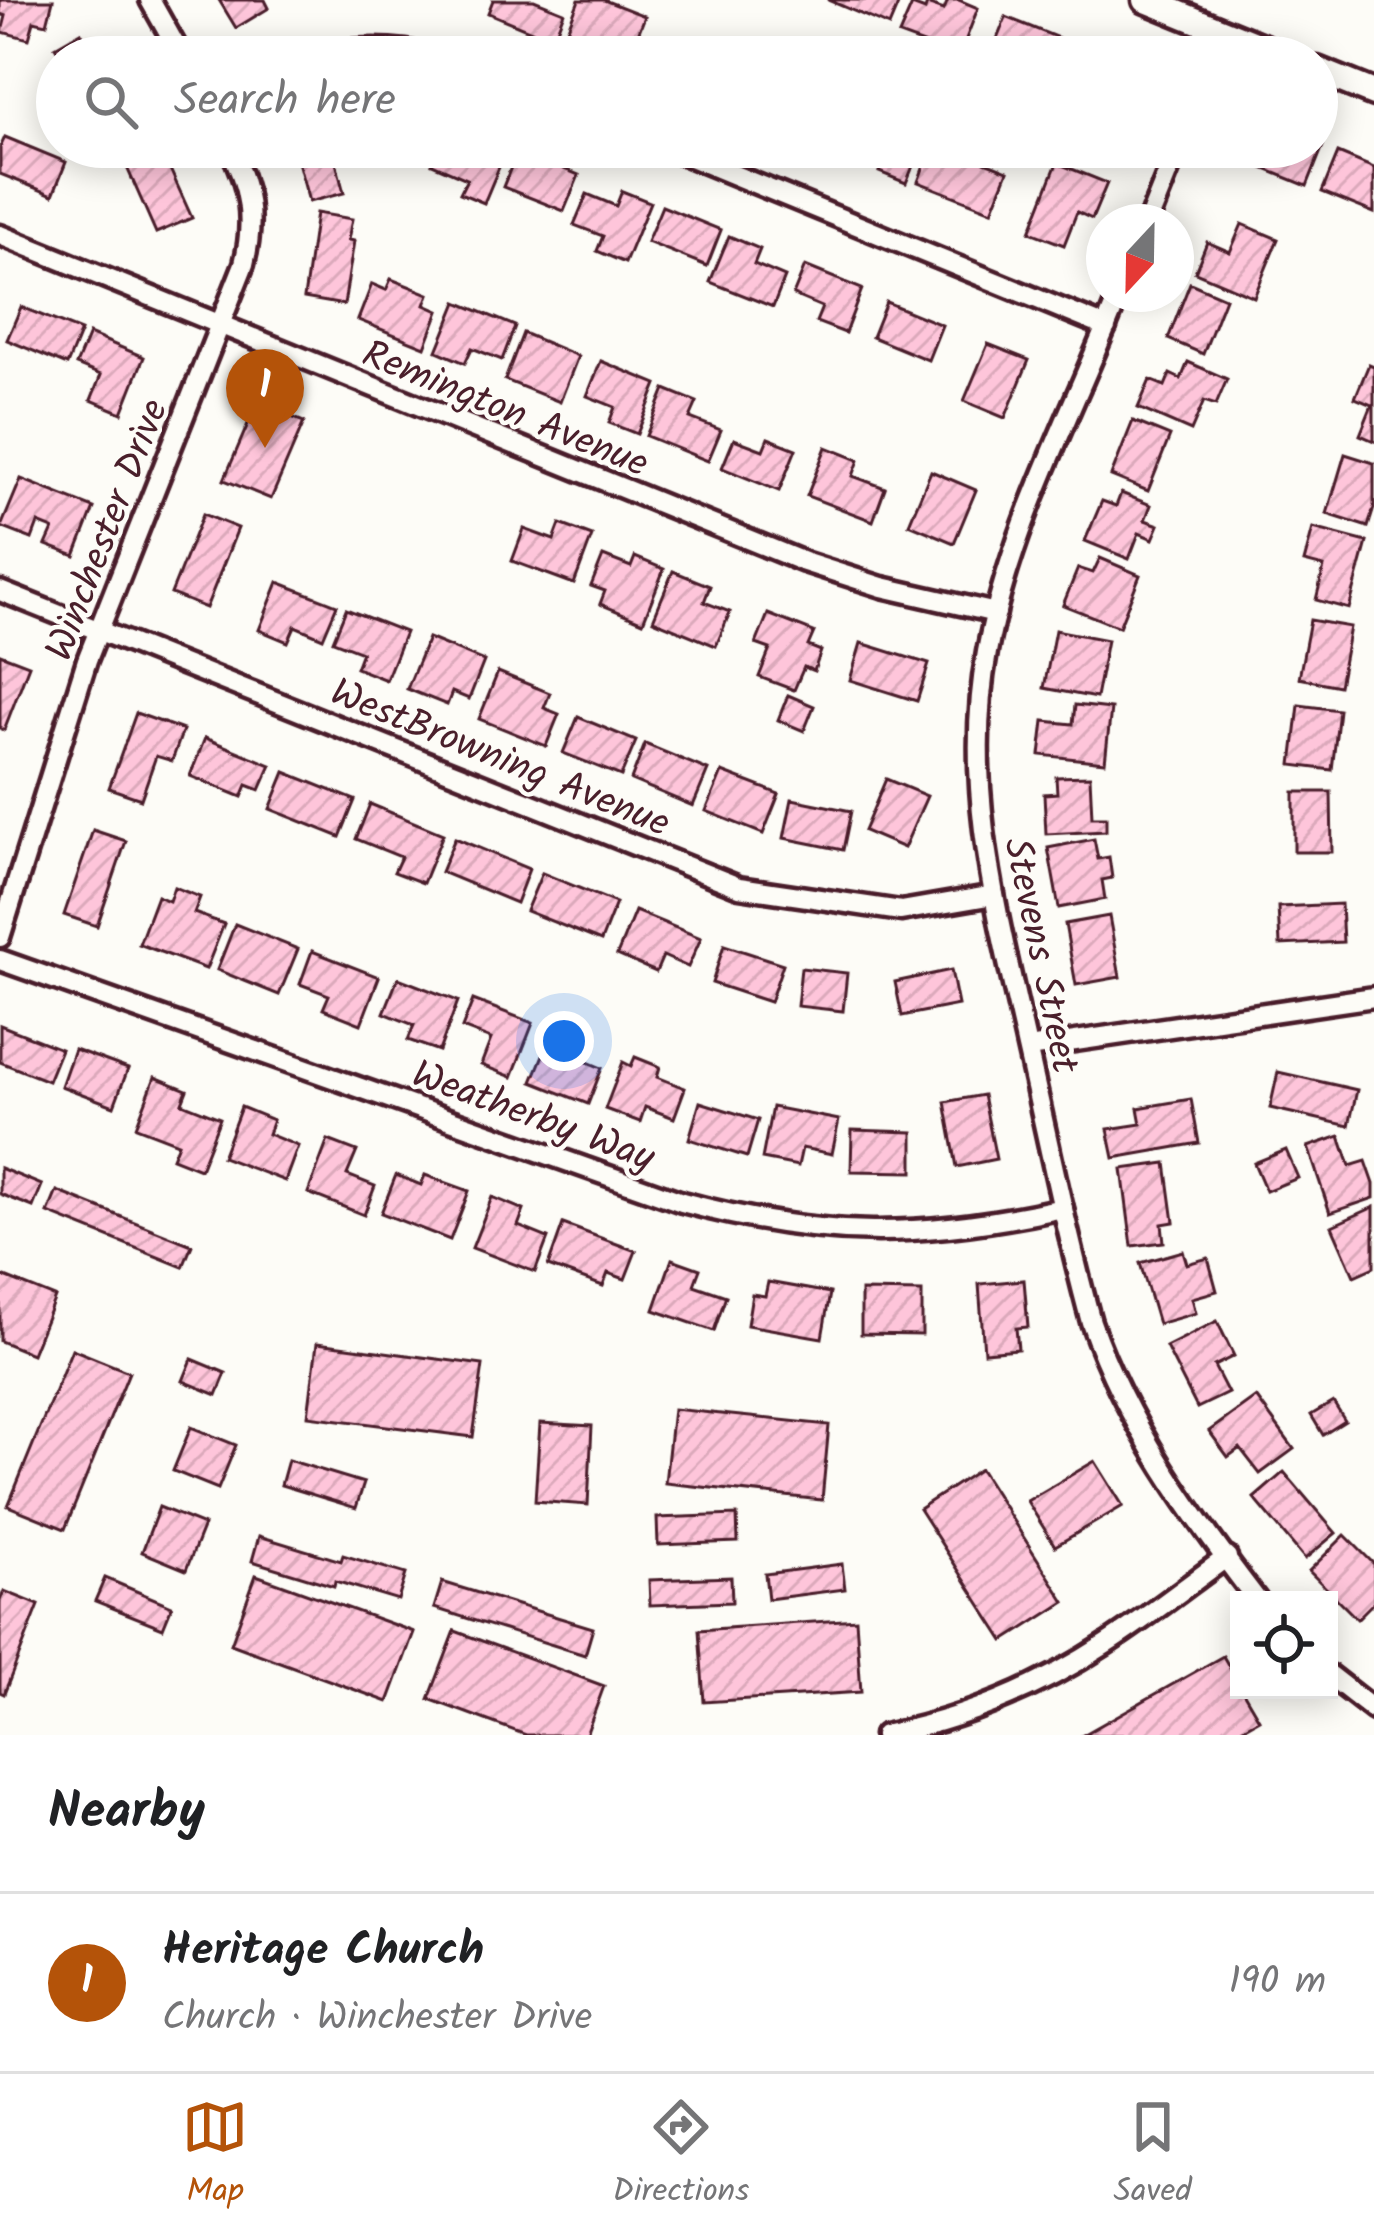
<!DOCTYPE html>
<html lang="en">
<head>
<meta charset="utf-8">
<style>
	:root { --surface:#fff; --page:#f2f2f2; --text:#202124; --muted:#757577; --line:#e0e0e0; --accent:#b45309 }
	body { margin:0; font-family:Kalam,sans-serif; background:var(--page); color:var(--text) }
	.controls { position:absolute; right:36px; bottom:36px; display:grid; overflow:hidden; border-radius:0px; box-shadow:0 6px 30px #0003 }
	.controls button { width:108px; height:108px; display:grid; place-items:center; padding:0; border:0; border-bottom:3px solid var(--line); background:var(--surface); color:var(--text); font:60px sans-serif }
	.compass { position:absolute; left:1086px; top:204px; width:108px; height:108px; border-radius:50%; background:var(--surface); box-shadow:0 6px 30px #0003; rotate:202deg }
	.you { position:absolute; left:564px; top:1041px; width:42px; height:42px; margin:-30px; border:9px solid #fff; border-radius:50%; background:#1a73e8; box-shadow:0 0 0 18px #1a73e833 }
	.badge { display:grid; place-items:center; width:78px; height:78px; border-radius:50%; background:var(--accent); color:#fff; font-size:39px; font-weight:700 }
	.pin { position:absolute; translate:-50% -99px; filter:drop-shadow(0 3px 6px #0008) }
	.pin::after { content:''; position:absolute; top:63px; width:42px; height:36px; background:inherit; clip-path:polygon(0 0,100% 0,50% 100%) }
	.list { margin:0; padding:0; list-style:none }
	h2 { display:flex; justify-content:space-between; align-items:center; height:156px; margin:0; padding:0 48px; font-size:51px }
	h2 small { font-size:39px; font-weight:400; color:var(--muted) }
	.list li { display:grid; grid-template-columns:78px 1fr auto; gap:36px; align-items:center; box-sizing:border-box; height:180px; padding:0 48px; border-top:3px solid var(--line) }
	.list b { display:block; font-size:45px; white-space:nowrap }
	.list p { margin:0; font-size:39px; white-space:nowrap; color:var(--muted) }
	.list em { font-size:39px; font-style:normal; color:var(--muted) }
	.icon { flex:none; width:66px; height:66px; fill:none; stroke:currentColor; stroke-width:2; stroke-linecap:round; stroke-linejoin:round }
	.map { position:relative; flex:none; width:1374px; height:1735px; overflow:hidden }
	.search { position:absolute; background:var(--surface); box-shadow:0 6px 30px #0003; left:36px; right:36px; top:36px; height:132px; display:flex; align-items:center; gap:30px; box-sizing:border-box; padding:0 42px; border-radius:66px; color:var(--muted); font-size:45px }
	.sheet { height:336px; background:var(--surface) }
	nav { display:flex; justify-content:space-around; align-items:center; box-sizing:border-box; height:168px; border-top:3px solid var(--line); background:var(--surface); font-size:33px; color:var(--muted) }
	nav a { display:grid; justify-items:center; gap:6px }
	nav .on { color:var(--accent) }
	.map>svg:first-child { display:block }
	.building { fill:url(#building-hatch); stroke:#4a1f2b; stroke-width:3 }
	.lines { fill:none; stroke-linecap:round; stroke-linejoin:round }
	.minor-casing { stroke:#4a1f2b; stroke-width:27 }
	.tertiary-casing { stroke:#4a1f2b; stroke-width:33 }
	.minor { stroke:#fdfcf7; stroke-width:18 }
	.tertiary { stroke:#fdfcf7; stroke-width:24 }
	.labels { text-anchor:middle; stroke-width:9; stroke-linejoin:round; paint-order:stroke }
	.street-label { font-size:39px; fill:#4a1f2b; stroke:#fdfcf7 }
</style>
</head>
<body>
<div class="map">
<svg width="1374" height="1735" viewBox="0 0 1374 1735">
	<defs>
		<pattern id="building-hatch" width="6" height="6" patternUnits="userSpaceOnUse" patternTransform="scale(3)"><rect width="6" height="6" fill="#fec5da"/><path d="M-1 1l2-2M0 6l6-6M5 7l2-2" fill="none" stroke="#dba9bb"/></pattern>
	</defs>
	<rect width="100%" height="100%" fill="#fdfcf7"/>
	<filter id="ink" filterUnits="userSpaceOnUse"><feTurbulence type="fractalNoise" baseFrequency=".00833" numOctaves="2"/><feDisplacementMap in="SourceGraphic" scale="24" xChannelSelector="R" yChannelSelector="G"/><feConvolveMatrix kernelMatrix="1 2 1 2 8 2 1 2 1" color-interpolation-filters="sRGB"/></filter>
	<g filter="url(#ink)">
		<g class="building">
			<path d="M 0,0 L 53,0 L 47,24 L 34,21 L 29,39 L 2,32 L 6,16 L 0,14 Z"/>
			<path d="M 219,0 L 265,0 L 269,8 L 236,28 Z"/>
			<path d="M 493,0 L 534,0 L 564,12 L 553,40 L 488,13 Z"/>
			<path d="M 579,0 L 604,0 L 645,16 L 629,57 L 593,57 L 599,43 L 567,30 Z"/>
			<path d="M 828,0 L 900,0 L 889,26 Z"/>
			<path d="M 948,0 L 959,0 L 978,8 L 959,57 L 899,35 L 912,5 L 925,10 L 927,4 L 944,10 Z"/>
			<path d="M 1006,17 L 1061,39 L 1054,57 L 998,57 L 991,54 Z"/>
			<path d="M 81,32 L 89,46 L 102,39 L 112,57 L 61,57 L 55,47 Z"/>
			<path d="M 652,40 L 679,51 L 682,43 L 712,55 L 645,57 Z"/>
			<path d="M 5,137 L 66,162 L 53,195 L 0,174 L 0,148 Z"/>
			<path d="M 1317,144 L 1323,146 L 1307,186 L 1236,157 L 1240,147 L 1317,147 Z"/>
			<path d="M 118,147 L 160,147 L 192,218 L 156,233 Z"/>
			<path d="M 294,147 L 332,147 L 344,193 L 309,202 Z"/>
			<path d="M 439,147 L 473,147 L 502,160 L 484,203 L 460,193 L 467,179 L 432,164 Z"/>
			<path d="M 854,147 L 921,147 L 906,183 L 879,172 L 884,159 Z"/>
			<path d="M 931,147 L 955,154 L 958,147 L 972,147 L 988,153 L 985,162 L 1008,171 L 992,211 L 918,182 Z"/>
			<path d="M 518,150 L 579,175 L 564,211 L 503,187 Z"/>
			<path d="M 1338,153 L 1374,168 L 1374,213 L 1322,192 Z"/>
			<path d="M 1057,163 L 1107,183 L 1092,219 L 1077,212 L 1064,245 L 1030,232 Z"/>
			<path d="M 622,191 L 650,202 L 625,263 L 597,251 L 603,236 L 574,225 L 587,194 L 616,206 Z"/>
			<path d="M 662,206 L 721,230 L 707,266 L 647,242 Z"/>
			<path d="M 316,213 L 352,219 L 348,240 L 354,241 L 344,305 L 304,298 Z"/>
			<path d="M 1242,224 L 1278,239 L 1254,297 L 1195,272 L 1207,242 L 1230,252 Z"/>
			<path d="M 729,236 L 760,249 L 754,264 L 785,277 L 773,307 L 710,282 Z"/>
			<path d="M 805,266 L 862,289 L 845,333 L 816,322 L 822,307 L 793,295 Z"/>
			<path d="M 391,279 L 429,294 L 425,305 L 439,311 L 425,347 L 358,320 L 372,284 L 386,290 Z"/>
			<path d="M 1190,283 L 1225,298 L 1203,354 L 1168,339 Z"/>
			<path d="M 457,302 L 515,326 L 502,360 L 472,348 L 465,363 L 437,351 Z"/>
			<path d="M 886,302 L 942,325 L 928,360 L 872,337 Z"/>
			<path d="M 21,307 L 81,331 L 67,365 L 7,340 Z"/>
			<path d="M 523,333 L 578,356 L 560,402 L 505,380 Z"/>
			<path d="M 89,334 L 144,357 L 122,413 L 91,400 L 101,375 L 76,365 Z"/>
			<path d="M 988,344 L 1029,360 L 1005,418 L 964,401 Z"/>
			<path d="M 601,361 L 657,384 L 637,434 L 609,423 L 615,407 L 587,396 Z"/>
			<path d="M 1188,362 L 1227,379 L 1216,405 L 1204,401 L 1191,431 L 1138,408 L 1150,380 L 1165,386 L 1170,374 L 1181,379 Z"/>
			<path d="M 1369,364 L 1374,366 L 1374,441 L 1360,435 L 1372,405 L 1355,398 Z"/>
			<path d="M 665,389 L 697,402 L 690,418 L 721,430 L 708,461 L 646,436 Z"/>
			<path d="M 257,403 L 304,422 L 271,499 L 224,480 Z"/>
			<path d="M 1133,421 L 1170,436 L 1148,491 L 1111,476 Z"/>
			<path d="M 768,438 L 796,449 L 779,491 L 722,468 L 734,439 L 763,450 Z"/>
			<path d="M 826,447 L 859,460 L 853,476 L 885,488 L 873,521 L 807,496 Z"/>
			<path d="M 1345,454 L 1374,463 L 1374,508 L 1368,527 L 1327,514 Z"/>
			<path d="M 931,471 L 976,490 L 954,543 L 909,524 Z"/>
			<path d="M 21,479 L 94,508 L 75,556 L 46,545 L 53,529 L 38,523 L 32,539 L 1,527 Z"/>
			<path d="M 1121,493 L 1151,505 L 1145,520 L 1159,525 L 1153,539 L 1139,533 L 1129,559 L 1085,541 L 1102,501 L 1116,506 Z"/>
			<path d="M 203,514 L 238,528 L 206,608 L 171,594 Z"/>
			<path d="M 560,524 L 592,536 L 574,584 L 512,561 L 524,529 L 554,540 Z"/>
			<path d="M 1313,528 L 1367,542 L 1349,609 L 1316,600 L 1324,567 L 1304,562 Z"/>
			<path d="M 603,556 L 631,567 L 635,557 L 664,569 L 643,622 L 600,604 L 605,591 L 591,586 Z"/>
			<path d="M 1100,558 L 1140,575 L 1119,627 L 1063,605 L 1078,568 L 1093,573 Z"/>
			<path d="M 673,571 L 710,586 L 704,602 L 730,612 L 716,646 L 653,620 Z"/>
			<path d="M 278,582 L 337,605 L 323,638 L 295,626 L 288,642 L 259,630 Z"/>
			<path d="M 346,609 L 405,632 L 386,680 L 356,668 L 362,652 L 333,641 Z"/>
			<path d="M 768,614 L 814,632 L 808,646 L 821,651 L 814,671 L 804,667 L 794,690 L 759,677 L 770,649 L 756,644 Z"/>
			<path d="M 1310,620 L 1350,627 L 1339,686 L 1299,678 Z"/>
			<path d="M 1055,630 L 1107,640 L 1096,698 L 1044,688 Z"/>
			<path d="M 428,638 L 484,661 L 469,699 L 452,692 L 447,705 L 407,689 Z"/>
			<path d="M 861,643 L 929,664 L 917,701 L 850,680 Z"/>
			<path d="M 0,654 L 29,665 L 4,730 L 0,728 Z"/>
			<path d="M 498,672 L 550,693 L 544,708 L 559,714 L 546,746 L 479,719 Z"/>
			<path d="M 788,695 L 814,706 L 804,731 L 778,720 Z"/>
			<path d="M 1075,705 L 1111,709 L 1105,762 L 1040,755 L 1044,721 L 1073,724 Z"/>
			<path d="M 1299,705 L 1339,710 L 1332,770 L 1292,765 Z"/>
			<path d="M 136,713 L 183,730 L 172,761 L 156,756 L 141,799 L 109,788 Z"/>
			<path d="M 578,717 L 636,741 L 621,776 L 563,753 Z"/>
			<path d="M 205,738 L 271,765 L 260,790 L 247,785 L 242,797 L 190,776 Z"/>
			<path d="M 645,744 L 708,770 L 693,806 L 631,780 Z"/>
			<path d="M 285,772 L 355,800 L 340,837 L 270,809 Z"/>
			<path d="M 722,772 L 779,794 L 763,834 L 706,811 Z"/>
			<path d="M 1090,776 L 1092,817 L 1106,817 L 1106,831 L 1046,834 L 1044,794 L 1057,793 L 1056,777 Z"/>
			<path d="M 886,779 L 927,796 L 904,848 L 864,831 Z"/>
			<path d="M 1294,792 L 1331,792 L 1332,852 L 1294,852 Z"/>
			<path d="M 792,799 L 851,811 L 843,850 L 784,838 Z"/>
			<path d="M 370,804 L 443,834 L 423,883 L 394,872 L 401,857 L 356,839 Z"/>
			<path d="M 93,830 L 126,841 L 97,926 L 64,915 Z"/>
			<path d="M 455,838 L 529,869 L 516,903 L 441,872 Z"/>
			<path d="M 1094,839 L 1098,859 L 1109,857 L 1112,878 L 1102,880 L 1105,899 L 1059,908 L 1048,848 Z"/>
			<path d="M 542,873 L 616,903 L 601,941 L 526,911 Z"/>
			<path d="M 174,887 L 200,897 L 194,913 L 224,924 L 206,969 L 139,944 L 157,896 L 169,901 Z"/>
			<path d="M 1341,904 L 1343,942 L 1280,945 L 1278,907 Z"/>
			<path d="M 635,911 L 701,938 L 688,967 L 663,956 L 656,972 L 617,955 Z"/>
			<path d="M 1109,916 L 1120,977 L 1076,985 L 1065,924 Z"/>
			<path d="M 235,924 L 298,949 L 279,995 L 217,970 Z"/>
			<path d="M 724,945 L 783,964 L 770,1002 L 712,983 Z"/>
			<path d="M 312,951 L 379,977 L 361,1024 L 323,1009 L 329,995 L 300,984 Z"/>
			<path d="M 801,968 L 847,973 L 843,1011 L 797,1006 Z"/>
			<path d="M 951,970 L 958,1005 L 902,1016 L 895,982 Z"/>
			<path d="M 398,978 L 458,1001 L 439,1051 L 408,1040 L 414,1025 L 384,1013 Z"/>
			<path d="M 473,1000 L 533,1023 L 512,1077 L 481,1065 L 491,1039 L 462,1028 Z"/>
			<path d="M 0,1025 L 61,1049 L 48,1081 L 0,1062 Z"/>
			<path d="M 547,1045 L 602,1068 L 588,1104 L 532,1082 Z"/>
			<path d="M 74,1049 L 128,1069 L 114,1106 L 61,1086 Z"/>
			<path d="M 635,1057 L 660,1067 L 657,1077 L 685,1088 L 674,1118 L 645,1107 L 640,1122 L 605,1109 L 623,1062 L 631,1066 Z"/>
			<path d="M 1278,1072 L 1357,1090 L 1349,1126 L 1270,1108 Z"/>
			<path d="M 155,1077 L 187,1090 L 182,1103 L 220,1118 L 200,1169 L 172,1158 L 178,1143 L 136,1127 Z"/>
			<path d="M 983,1095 L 996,1159 L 957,1167 L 945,1102 Z"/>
			<path d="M 1191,1099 L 1199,1143 L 1114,1158 L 1108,1129 L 1141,1124 L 1138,1108 Z"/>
			<path d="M 700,1102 L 758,1120 L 747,1157 L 689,1139 Z"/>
			<path d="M 241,1107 L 273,1120 L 268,1134 L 298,1146 L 285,1181 L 222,1157 Z"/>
			<path d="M 772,1107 L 839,1120 L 832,1154 L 802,1148 L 798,1166 L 762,1159 Z"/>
			<path d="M 852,1130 L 913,1132 L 913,1172 L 851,1171 Z"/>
			<path d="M 1340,1136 L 1350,1166 L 1366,1161 L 1374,1184 L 1374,1198 L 1330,1213 L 1308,1147 Z"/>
			<path d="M 328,1140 L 357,1151 L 347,1175 L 375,1186 L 364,1215 L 308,1193 Z"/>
			<path d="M 1286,1150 L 1298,1178 L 1266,1191 L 1254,1163 Z"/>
			<path d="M 1166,1163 L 1174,1222 L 1162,1224 L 1164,1242 L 1132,1246 L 1122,1169 Z"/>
			<path d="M 0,1168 L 42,1185 L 33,1207 L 0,1194 Z"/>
			<path d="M 396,1175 L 421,1185 L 425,1175 L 469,1191 L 450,1240 L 381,1213 Z"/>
			<path d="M 57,1191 L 192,1245 L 183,1267 L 48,1213 Z"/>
			<path d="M 492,1197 L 524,1210 L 518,1226 L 548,1238 L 535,1272 L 472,1248 Z"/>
			<path d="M 1374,1207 L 1374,1267 L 1354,1276 L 1332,1226 Z"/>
			<path d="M 563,1224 L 636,1251 L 625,1279 L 608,1273 L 603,1286 L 548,1266 Z"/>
			<path d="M 1183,1251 L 1187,1264 L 1208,1258 L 1217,1291 L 1192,1298 L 1196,1313 L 1158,1324 L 1140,1263 Z"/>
			<path d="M 672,1259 L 700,1269 L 694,1285 L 726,1296 L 714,1331 L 654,1310 Z"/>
			<path d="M 0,1275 L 55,1297 L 32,1354 L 0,1341 Z"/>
			<path d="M 1024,1280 L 1028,1327 L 1016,1328 L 1018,1349 L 984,1352 L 979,1284 Z"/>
			<path d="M 768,1282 L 830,1293 L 822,1338 L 747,1325 L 752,1294 L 765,1296 Z"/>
			<path d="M 861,1291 L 922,1292 L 922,1335 L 861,1334 Z"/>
			<path d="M 1217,1321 L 1234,1356 L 1214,1366 L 1228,1393 L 1197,1408 L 1166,1347 Z"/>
			<path d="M 317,1343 L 483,1365 L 473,1437 L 308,1416 Z"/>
			<path d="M 72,1349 L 129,1372 L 65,1529 L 8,1506 Z"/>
			<path d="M 192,1359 L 226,1373 L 217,1395 L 183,1381 Z"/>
			<path d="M 1256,1397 L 1294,1449 L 1260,1474 L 1240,1448 L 1228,1457 L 1209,1431 Z"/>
			<path d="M 1333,1402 L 1345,1421 L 1323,1435 L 1311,1415 Z"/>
			<path d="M 673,1409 L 829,1425 L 822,1500 L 665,1483 Z"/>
			<path d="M 540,1423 L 592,1426 L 588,1505 L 535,1501 Z"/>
			<path d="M 191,1427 L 236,1445 L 218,1489 L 173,1471 Z"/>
			<path d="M 288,1460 L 364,1483 L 356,1508 L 281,1485 Z"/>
			<path d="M 1095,1461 L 1123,1506 L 1055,1546 L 1027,1501 Z"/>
			<path d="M 980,1469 L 1065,1602 L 1004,1641 L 919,1509 Z"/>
			<path d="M 1284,1472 L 1336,1533 L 1305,1559 L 1254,1498 Z"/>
			<path d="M 159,1507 L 204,1525 L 186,1570 L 142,1552 Z"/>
			<path d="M 737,1515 L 738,1542 L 658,1545 L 657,1518 Z"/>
			<path d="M 1345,1535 L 1374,1564 L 1374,1602 L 1357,1619 L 1309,1571 Z"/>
			<path d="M 259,1536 L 341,1561 L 343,1555 L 406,1574 L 398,1600 L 335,1581 L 334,1586 L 252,1561 Z"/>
			<path d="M 842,1564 L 845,1589 L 768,1599 L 765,1574 Z"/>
			<path d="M 256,1575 L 414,1632 L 388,1702 L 231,1644 Z"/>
			<path d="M 731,1577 L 732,1602 L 650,1605 L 649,1580 Z"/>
			<path d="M 105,1578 L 172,1606 L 163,1628 L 95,1601 Z"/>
			<path d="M 442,1582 L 593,1628 L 585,1655 L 434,1608 Z"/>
			<path d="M 4,1591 L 39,1605 L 4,1694 L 0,1692 L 0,1601 Z"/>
			<path d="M 856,1619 L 861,1692 L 704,1702 L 699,1630 Z"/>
			<path d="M 455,1631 L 604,1686 L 586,1735 L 526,1735 L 429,1699 Z"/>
			<path d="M 1223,1656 L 1239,1684 L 1239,1690 L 1242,1690 L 1259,1719 L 1231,1735 L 1083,1735 Z"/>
		</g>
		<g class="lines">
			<defs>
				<g id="minor">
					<path d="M 150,0 L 182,57"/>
					<path d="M 310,57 C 354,46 394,46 437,57"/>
					<path d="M 1214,57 L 1224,32"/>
					<path d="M 666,147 L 1106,327"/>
					<path d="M 1148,222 L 1178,147"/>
					<path d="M 0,235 L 804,562 L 882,587 L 996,613"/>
					<path d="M 1119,294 C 1073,412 1010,527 987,652 C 962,787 998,916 1027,1047 C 1048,1139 1066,1232 1091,1322 C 1127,1425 1191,1514 1257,1600"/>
					<path d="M 0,591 L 739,887 L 901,911 L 994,895"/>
					<path d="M 0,937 L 87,660 L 244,264 C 255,220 250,187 229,147"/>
					<path d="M 0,960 L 682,1202 C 823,1240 922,1239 1063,1208"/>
					<path d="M 1028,1048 L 1374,997"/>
					<path d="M 1329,1675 L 1374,1710"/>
					<path d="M 884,1735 C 964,1719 1039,1688 1106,1644 C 1148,1617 1187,1586 1227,1557"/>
				</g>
				<g id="tertiary">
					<path d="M 1146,0 L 1286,57"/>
					<path d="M 1317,70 L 1374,93"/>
				</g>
			</defs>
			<use href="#minor" class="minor-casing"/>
			<use href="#tertiary" class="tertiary-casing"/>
			<use href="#minor" class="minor"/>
			<use href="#tertiary" class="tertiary"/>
		</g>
	</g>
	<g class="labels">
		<g class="street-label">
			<text transform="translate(506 407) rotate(22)" y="14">Remington Avenue</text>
			<text transform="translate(105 529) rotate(-69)" y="14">Winchester Drive</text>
			<text transform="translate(501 756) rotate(22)" y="14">WestBrowning Avenue</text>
			<text transform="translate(1043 955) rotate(78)" y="14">Stevens Street</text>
			<text transform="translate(534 1114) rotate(20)" y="14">Weatherby Way</text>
		</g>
	</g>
</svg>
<div class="controls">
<button><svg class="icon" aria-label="locate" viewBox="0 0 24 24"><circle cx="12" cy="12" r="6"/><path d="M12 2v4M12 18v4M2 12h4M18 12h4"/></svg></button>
</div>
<svg class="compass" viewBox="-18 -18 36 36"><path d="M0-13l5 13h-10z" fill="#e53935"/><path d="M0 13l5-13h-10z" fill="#757577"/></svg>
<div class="you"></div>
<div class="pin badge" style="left:265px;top:448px">1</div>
<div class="search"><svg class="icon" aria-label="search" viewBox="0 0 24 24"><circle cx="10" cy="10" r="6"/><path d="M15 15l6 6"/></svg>Search here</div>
</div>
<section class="sheet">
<h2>Nearby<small></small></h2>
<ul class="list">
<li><span class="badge">1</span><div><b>Heritage Church</b><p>Church · Winchester Drive</p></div><em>190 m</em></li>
</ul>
</section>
<nav>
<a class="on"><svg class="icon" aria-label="map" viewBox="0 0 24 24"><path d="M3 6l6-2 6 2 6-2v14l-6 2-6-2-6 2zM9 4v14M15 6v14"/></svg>Map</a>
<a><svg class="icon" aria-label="directions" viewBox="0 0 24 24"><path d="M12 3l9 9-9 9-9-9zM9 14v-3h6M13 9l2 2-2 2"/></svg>Directions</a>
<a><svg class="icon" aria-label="saved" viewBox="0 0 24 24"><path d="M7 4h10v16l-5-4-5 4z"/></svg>Saved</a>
</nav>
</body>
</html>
